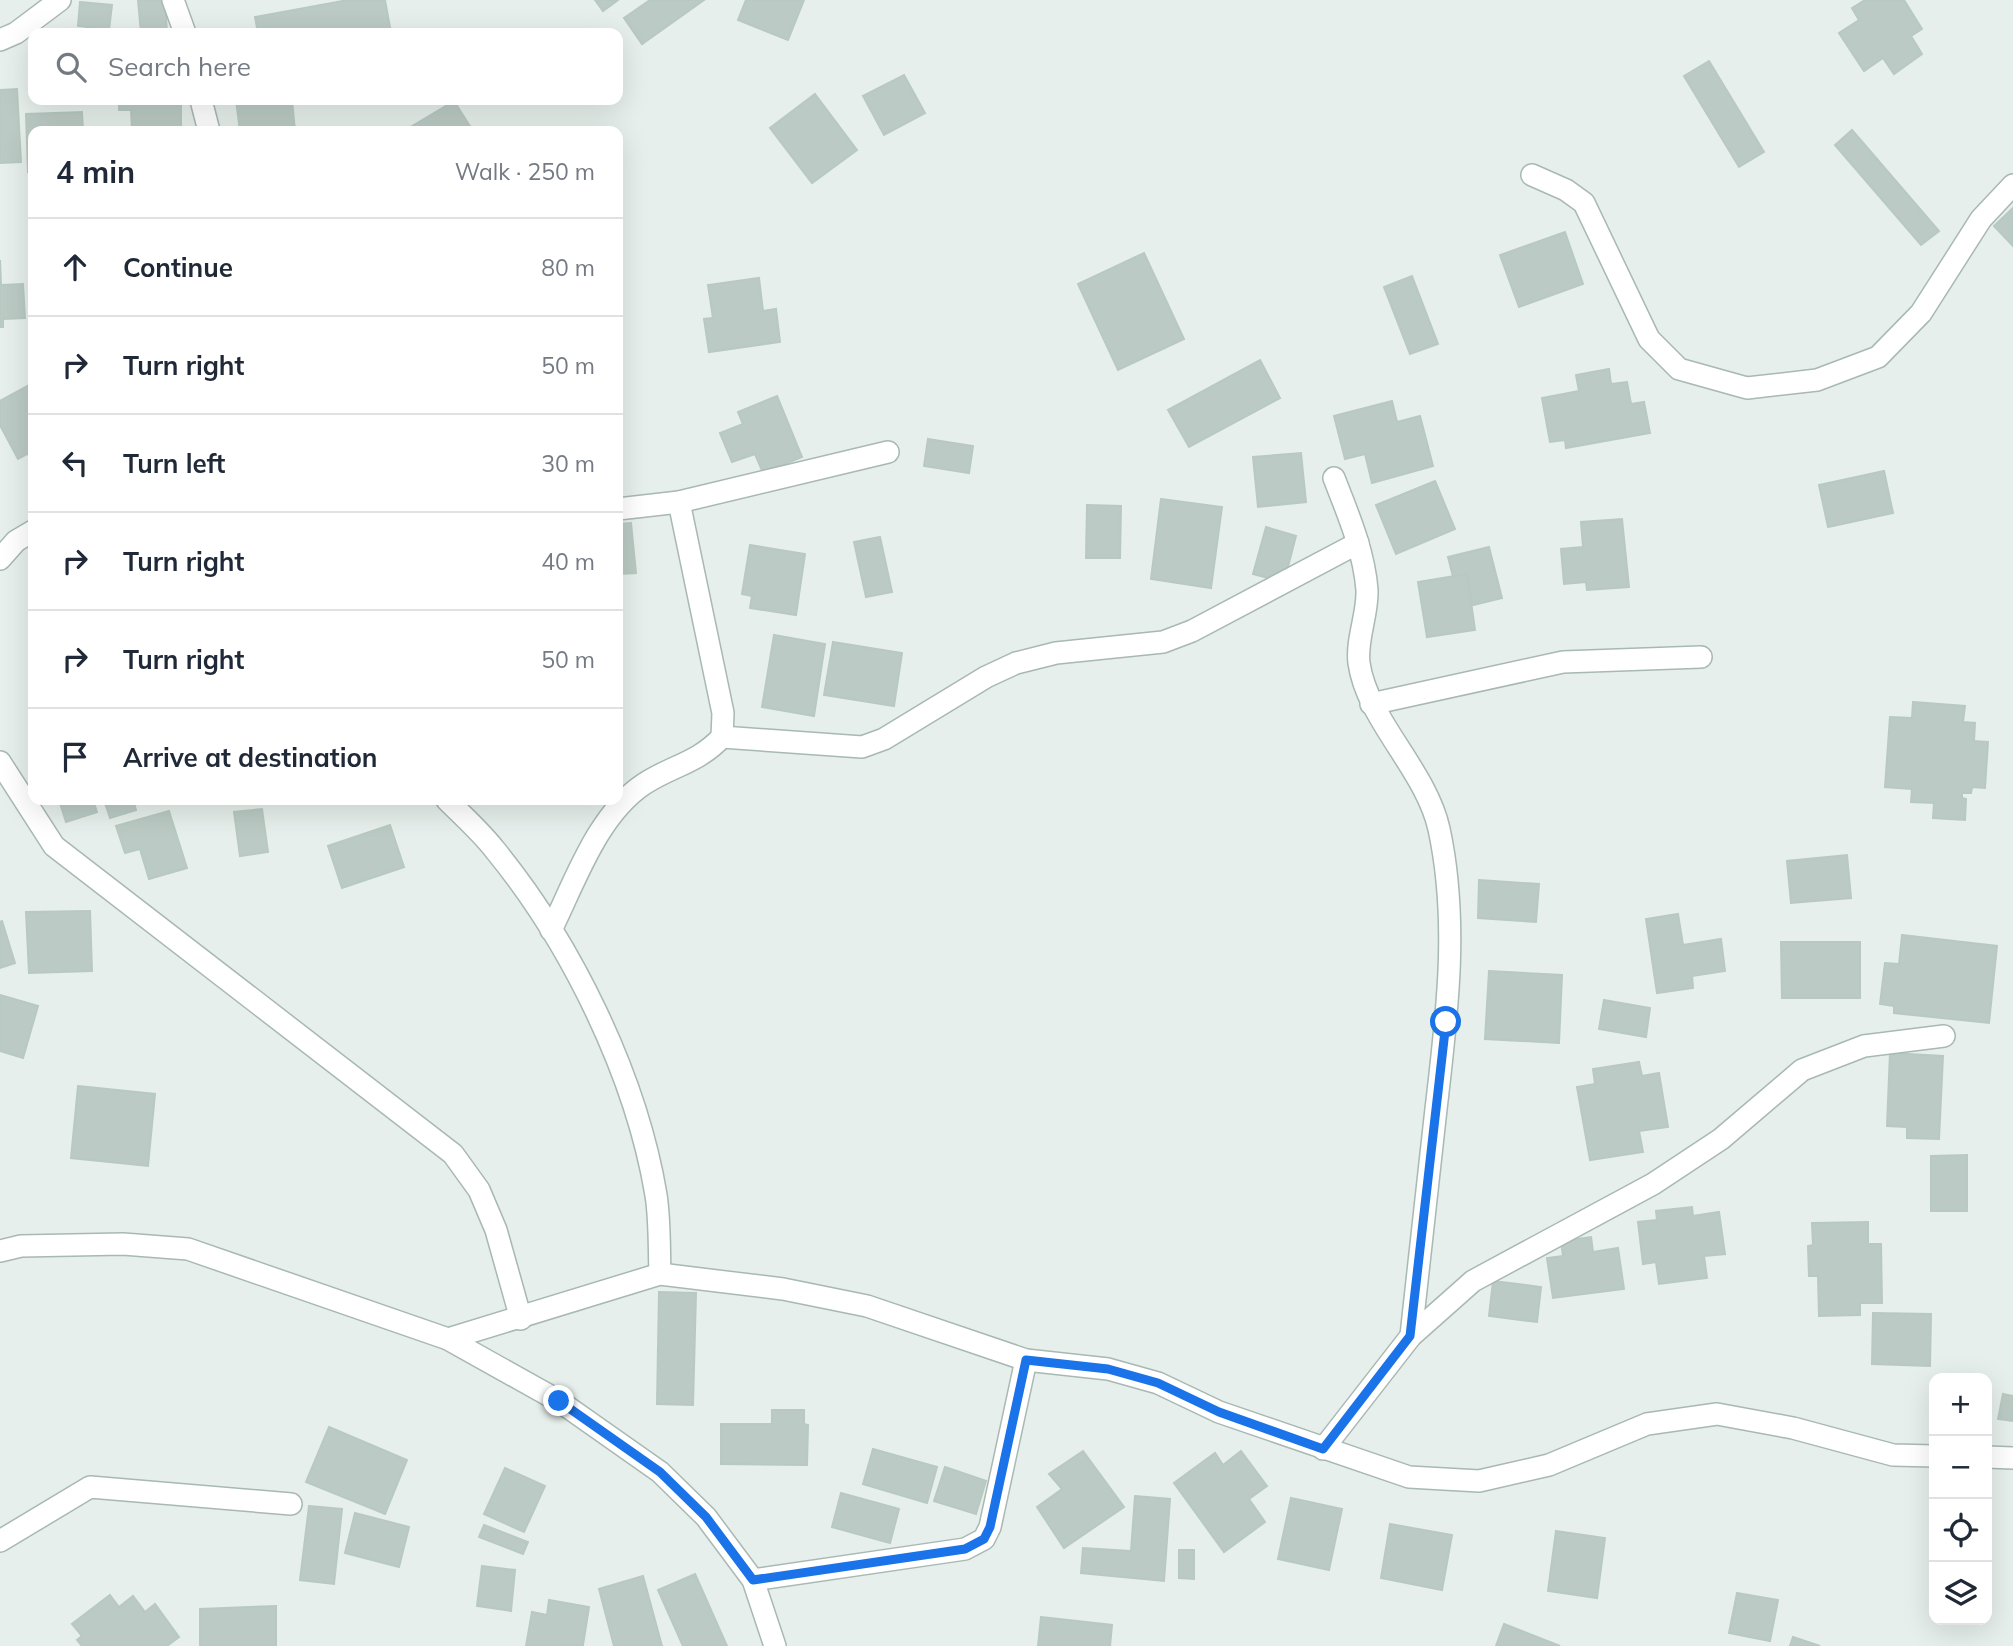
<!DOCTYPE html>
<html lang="en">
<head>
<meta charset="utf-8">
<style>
	:root { --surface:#fff; --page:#f6f6f7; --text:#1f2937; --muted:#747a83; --line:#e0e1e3 }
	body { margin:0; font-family:Mulish,sans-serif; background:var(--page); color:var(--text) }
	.controls { position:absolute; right:21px; bottom:21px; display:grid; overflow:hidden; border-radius:14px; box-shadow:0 7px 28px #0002 }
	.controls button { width:63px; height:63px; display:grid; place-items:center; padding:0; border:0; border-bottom:2px solid var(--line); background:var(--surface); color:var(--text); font:35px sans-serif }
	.stop { position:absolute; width:21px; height:21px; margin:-16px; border:5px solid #1a73e8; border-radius:50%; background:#fff }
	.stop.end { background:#1a73e8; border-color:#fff; box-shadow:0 2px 7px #0008 }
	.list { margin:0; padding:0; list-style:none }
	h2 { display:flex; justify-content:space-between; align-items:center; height:91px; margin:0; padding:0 28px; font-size:30px }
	h2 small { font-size:23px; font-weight:400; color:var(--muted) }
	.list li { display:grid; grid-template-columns:46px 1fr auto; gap:21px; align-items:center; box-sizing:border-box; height:98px; padding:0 28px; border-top:2px solid var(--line) }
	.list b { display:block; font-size:26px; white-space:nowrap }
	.list em { font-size:23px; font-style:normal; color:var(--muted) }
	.icon { flex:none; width:38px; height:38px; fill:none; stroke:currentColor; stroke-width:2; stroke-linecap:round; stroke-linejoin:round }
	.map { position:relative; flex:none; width:2013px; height:1646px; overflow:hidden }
	.search { position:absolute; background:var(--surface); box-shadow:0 7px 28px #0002; left:28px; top:28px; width:595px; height:77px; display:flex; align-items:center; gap:18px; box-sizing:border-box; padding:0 24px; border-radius:14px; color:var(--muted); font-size:26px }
	.panel { position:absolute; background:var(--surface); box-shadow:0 7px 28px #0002; left:28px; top:126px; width:595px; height:679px; border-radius:14px }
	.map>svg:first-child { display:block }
	.building { fill:#bbcac4; stroke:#b8c9c2; stroke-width:2 }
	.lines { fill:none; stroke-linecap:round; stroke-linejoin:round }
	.minor-casing { stroke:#a8b8b2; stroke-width:24 }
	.minor { stroke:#fff; stroke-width:21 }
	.route { stroke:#1a73e8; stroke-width:9 }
</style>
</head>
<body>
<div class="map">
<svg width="2013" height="1646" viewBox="0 0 2013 1646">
	<rect width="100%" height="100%" fill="#e6efeb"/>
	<g class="building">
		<path d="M 138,0 L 165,0 L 167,33 L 141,33 Z"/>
		<path d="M 348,0 L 385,0 L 391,33 L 258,33 L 255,17 Z"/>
		<path d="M 595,0 L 618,0 L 603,11 Z"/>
		<path d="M 650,0 L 704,0 L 642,44 L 624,18 Z"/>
		<path d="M 746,0 L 804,0 L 788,40 L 738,20 Z"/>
		<path d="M 1865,0 L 1904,0 L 1922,29 L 1911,36 L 1922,54 L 1894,74 L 1883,58 L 1864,71 L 1839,33 L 1859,20 L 1852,8 Z"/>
		<path d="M 80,2 L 112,5 L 109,30 L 78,26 Z"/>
		<path d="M 1709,61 L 1764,152 L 1739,167 L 1684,76 Z"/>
		<path d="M 904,75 L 925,113 L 884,135 L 863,96 Z"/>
		<path d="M 17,89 L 21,162 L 0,163 L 0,90 Z"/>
		<path d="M 815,94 L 857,150 L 812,183 L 770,128 Z"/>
		<path d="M 119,100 L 181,100 L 181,131 L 132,131 L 131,110 L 119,110 Z"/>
		<path d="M 236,100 L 292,100 L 295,131 L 240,131 Z"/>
		<path d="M 454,101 L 473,131 L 404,131 Z"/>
		<path d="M 82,112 L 83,131 L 33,131 L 33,172 L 28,172 L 26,114 Z"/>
		<path d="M 1852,130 L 1939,231 L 1921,245 L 1835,145 Z"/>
		<path d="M 2013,208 L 2013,246 L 1994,226 Z"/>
		<path d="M 1565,232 L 1583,284 L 1519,307 L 1500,255 Z"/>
		<path d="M 1144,253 L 1184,339 L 1118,370 L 1078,284 Z"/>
		<path d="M 0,260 L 1,285 L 23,284 L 25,318 L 3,319 L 3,327 L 0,327 Z"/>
		<path d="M 1412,276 L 1438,344 L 1410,354 L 1384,287 Z"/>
		<path d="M 759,278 L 763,311 L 776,309 L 780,342 L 709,352 L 704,319 L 713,318 L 708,285 Z"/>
		<path d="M 1260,360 L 1280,398 L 1189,447 L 1168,410 Z"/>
		<path d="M 1609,369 L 1611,384 L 1627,382 L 1631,404 L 1644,402 L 1650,433 L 1566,448 L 1565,440 L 1550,442 L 1542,398 L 1579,391 L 1576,375 Z"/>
		<path d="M 33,383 L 33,451 L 18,459 L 0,425 L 0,401 Z"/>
		<path d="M 777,396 L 802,457 L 763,473 L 755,454 L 732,462 L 720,433 L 743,424 L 738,412 Z"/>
		<path d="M 1392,401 L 1397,422 L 1420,416 L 1433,466 L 1372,483 L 1365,454 L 1345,459 L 1334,416 Z"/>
		<path d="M 928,439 L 973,446 L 969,473 L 924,466 Z"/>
		<path d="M 1301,453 L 1306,502 L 1258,507 L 1253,457 Z"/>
		<path d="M 1884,471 L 1893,513 L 1828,527 L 1819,485 Z"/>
		<path d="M 1435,481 L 1455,529 L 1396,554 L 1376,505 Z"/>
		<path d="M 1161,499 L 1222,507 L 1211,588 L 1151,579 Z"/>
		<path d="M 1087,505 L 1121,506 L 1120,558 L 1086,558 Z"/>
		<path d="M 1622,519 L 1629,587 L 1587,590 L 1586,582 L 1564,584 L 1561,549 L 1583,547 L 1581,522 Z"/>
		<path d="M 631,523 L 636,573 L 618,574 L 618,524 Z"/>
		<path d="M 1266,527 L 1296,536 L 1284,582 L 1253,574 Z"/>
		<path d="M 880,537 L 892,592 L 866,597 L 854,542 Z"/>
		<path d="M 750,545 L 805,554 L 796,615 L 750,608 L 752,596 L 742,594 Z"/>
		<path d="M 1489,547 L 1502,598 L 1461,608 L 1448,557 Z"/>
		<path d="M 1467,574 L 1475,630 L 1427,637 L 1418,582 Z"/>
		<path d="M 774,635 L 825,644 L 814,716 L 762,707 Z"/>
		<path d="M 833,642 L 902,653 L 894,706 L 824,695 Z"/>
		<path d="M 1913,702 L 1965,706 L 1963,722 L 1975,723 L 1974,741 L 1988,742 L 1985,788 L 1972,787 L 1971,793 L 1962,793 L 1962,798 L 1966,799 L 1965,820 L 1933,818 L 1934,803 L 1911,802 L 1912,789 L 1885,787 L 1890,717 L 1912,718 Z"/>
		<path d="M 59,800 L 93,800 L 97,812 L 66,822 Z"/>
		<path d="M 104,800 L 133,800 L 136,810 L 110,818 Z"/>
		<path d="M 262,809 L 268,852 L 240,856 L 234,812 Z"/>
		<path d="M 169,811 L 187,868 L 149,879 L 140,849 L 125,853 L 116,826 Z"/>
		<path d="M 390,825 L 404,867 L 342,888 L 328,846 Z"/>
		<path d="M 1847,855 L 1851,898 L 1791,903 L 1787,861 Z"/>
		<path d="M 1479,880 L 1539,884 L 1536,922 L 1478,918 Z"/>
		<path d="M 90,911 L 92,971 L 29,973 L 26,912 Z"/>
		<path d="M 1678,914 L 1683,945 L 1721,939 L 1725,971 L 1692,976 L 1693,988 L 1657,993 L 1646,919 Z"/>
		<path d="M 2,921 L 15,963 L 0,968 L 0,922 Z"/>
		<path d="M 1902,935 L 1997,946 L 1989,1023 L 1894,1013 L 1894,1006 L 1880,1004 L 1885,963 L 1899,964 Z"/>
		<path d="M 1781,942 L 1860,942 L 1860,998 L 1782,998 Z"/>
		<path d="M 1489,971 L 1562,975 L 1559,1043 L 1485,1039 Z"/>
		<path d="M 0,995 L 38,1006 L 23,1058 L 0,1051 Z"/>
		<path d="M 1604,1000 L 1650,1008 L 1646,1037 L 1599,1029 Z"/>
		<path d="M 1890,1053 L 1943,1056 L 1939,1139 L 1907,1138 L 1907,1127 L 1887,1126 Z"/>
		<path d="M 1639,1062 L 1642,1076 L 1659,1073 L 1668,1127 L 1639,1131 L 1643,1152 L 1590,1160 L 1577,1087 L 1595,1084 L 1593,1069 Z"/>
		<path d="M 78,1086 L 155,1094 L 148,1166 L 71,1158 Z"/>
		<path d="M 1967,1155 L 1967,1211 L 1931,1211 L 1931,1156 Z"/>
		<path d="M 1692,1207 L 1693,1216 L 1719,1212 L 1725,1254 L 1704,1256 L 1707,1278 L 1659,1284 L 1656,1262 L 1643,1264 L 1638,1222 L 1657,1220 L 1656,1211 Z"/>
		<path d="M 1868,1222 L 1868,1244 L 1881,1244 L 1882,1303 L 1860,1303 L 1860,1315 L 1819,1316 L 1818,1276 L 1809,1276 L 1808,1246 L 1813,1245 L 1812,1223 Z"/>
		<path d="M 1591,1237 L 1593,1252 L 1618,1248 L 1624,1289 L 1553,1298 L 1547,1258 L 1563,1256 L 1561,1241 Z"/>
		<path d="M 1493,1281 L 1541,1287 L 1537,1322 L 1489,1316 Z"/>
		<path d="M 659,1292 L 696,1293 L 693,1405 L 657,1404 Z"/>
		<path d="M 1873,1313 L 1931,1314 L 1930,1366 L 1872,1364 Z"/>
		<path d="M 2003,1394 L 2013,1396 L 2013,1421 L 1998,1419 Z"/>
		<path d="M 772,1410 L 804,1410 L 804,1424 L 808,1425 L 807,1465 L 721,1464 L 721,1424 L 772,1424 Z"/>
		<path d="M 329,1427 L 407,1460 L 385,1514 L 306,1482 Z"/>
		<path d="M 873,1449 L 937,1467 L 927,1503 L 863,1484 Z"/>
		<path d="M 1083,1451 L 1124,1507 L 1064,1548 L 1037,1507 L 1062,1489 L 1049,1474 Z"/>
		<path d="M 1241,1451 L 1267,1486 L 1249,1499 L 1265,1522 L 1224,1552 L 1174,1483 L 1215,1453 L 1223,1465 Z"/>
		<path d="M 945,1467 L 986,1481 L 976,1514 L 934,1501 Z"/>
		<path d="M 505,1468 L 545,1486 L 524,1532 L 484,1514 Z"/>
		<path d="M 841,1493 L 899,1509 L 890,1543 L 832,1527 Z"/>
		<path d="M 1135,1496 L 1170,1499 L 1164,1581 L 1081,1573 L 1083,1548 L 1131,1551 Z"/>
		<path d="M 1291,1498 L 1342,1509 L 1329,1570 L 1278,1559 Z"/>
		<path d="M 309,1506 L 342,1509 L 334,1584 L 300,1580 Z"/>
		<path d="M 355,1513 L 409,1527 L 399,1567 L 345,1553 Z"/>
		<path d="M 1390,1524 L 1452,1535 L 1442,1590 L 1381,1578 Z"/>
		<path d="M 484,1525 L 528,1542 L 523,1554 L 479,1537 Z"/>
		<path d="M 1556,1531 L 1605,1538 L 1597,1598 L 1548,1591 Z"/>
		<path d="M 1179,1550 L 1194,1550 L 1194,1579 L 1179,1578 Z"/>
		<path d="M 482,1566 L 515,1570 L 511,1611 L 477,1606 Z"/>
		<path d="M 695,1574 L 727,1646 L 683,1646 L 658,1590 Z"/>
		<path d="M 643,1576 L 662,1646 L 614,1646 L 599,1589 Z"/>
		<path d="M 1737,1593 L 1778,1600 L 1770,1641 L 1729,1633 Z"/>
		<path d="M 110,1595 L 119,1607 L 133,1596 L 145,1612 L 155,1604 L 179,1637 L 167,1646 L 82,1646 L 77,1640 L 82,1636 L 72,1624 Z"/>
		<path d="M 549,1600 L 589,1607 L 583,1645 L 526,1646 L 532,1612 L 547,1615 Z"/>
		<path d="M 276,1606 L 276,1646 L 200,1646 L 200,1609 Z"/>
		<path d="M 1041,1617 L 1112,1625 L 1110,1646 L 1038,1646 Z"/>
		<path d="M 1504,1624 L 1560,1646 L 1496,1646 Z"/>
		<path d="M 1793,1637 L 1820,1646 L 1790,1646 Z"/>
	</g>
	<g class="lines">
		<defs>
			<g id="minor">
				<path d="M 173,0 L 185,33"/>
				<path d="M 0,40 L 16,33 L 60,0"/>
				<path d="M 201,100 L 209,131"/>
				<path d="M 1532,175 L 1566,190 L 1584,203 L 1649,339 L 1679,369 L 1747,388 L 1817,380 L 1878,357 L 1921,313 L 1981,219 L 2013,185"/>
				<path d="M 1334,478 C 1348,514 1364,551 1367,590 C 1368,614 1356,640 1359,663 C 1367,720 1426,770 1439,829 C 1459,921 1447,1016 1436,1109 C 1428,1184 1419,1260 1411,1336"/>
				<path d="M 618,509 L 679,502 L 888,452"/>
				<path d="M 0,559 L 16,541 L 33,531"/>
				<path d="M 1371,704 L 1563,662 L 1701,657"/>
				<path d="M 722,737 L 862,747 L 884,739 L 986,677 L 1016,663 L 1056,653 L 1163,642 L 1192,631 L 1358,543"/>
				<path d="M 0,762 L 54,846 L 453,1154 L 479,1190 L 496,1230 L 521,1319"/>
				<path d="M 447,800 C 463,816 481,832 495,850 C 571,943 636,1075 656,1195 C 660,1220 659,1248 660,1274"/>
				<path d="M 551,930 C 575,882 597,815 644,784 C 671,766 698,763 722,737 L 723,713 L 679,502"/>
				<path d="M 0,1251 L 21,1246 L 123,1244 L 188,1249 L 448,1339 L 559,1401 L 660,1472 L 706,1517 L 753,1580 L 775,1646"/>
				<path d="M 448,1339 L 660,1274 L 783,1289 L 867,1306 L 1026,1360 L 1108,1369 L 1158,1383 L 1219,1412 L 1409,1477 L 1479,1481 L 1549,1465 L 1647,1424 L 1717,1414 L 1793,1428 L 1893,1455 L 1934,1456"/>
				<path d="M 1323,1449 L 1411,1336 L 1473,1281 L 1653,1184 L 1721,1139 L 1802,1070 L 1864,1046 L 1944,1036"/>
				<path d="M 1987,1457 L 2013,1458"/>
				<path d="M 0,1541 L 90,1487 L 291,1504"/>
				<path d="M 753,1580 L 965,1549 L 984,1539 L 990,1527 L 1026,1360"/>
			</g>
		</defs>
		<use href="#minor" class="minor-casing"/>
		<use href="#minor" class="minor"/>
	</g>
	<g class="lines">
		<path class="route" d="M 559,1401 L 660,1472 L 706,1517 L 753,1580 L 965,1549 L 984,1539 L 990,1527 L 1026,1360 L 1108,1369 L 1158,1383 L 1219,1412 L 1323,1449 L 1410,1336 L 1446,1022"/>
	</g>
</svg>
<div class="controls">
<button>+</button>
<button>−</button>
<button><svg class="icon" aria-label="locate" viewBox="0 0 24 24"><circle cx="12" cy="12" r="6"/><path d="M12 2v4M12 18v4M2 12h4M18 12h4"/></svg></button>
<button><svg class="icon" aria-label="layers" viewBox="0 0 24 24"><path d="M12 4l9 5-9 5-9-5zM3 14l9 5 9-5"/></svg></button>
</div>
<div class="stop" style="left:1446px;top:1022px"></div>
<div class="stop end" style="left:559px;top:1401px"></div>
<div class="search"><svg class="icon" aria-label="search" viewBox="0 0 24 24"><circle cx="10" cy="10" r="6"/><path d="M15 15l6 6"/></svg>Search here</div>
<section class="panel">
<h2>4 min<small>Walk · 250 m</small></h2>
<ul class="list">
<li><svg class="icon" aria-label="ahead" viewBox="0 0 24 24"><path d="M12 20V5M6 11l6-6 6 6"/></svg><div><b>Continue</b></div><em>80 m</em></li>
<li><svg class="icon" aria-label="right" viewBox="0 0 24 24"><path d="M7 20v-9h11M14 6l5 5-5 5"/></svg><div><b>Turn right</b></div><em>50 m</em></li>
<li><svg class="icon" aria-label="left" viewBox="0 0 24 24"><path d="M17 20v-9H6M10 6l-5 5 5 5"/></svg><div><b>Turn left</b></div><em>30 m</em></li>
<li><svg class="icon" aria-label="right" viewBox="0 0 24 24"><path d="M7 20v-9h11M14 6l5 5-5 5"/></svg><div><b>Turn right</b></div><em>40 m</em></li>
<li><svg class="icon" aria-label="right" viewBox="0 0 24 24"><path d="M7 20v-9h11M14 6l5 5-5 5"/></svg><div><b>Turn right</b></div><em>50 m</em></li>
<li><svg class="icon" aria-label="arrive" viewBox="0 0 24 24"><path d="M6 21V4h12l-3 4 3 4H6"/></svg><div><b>Arrive at destination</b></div></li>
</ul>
</section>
</div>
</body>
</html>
